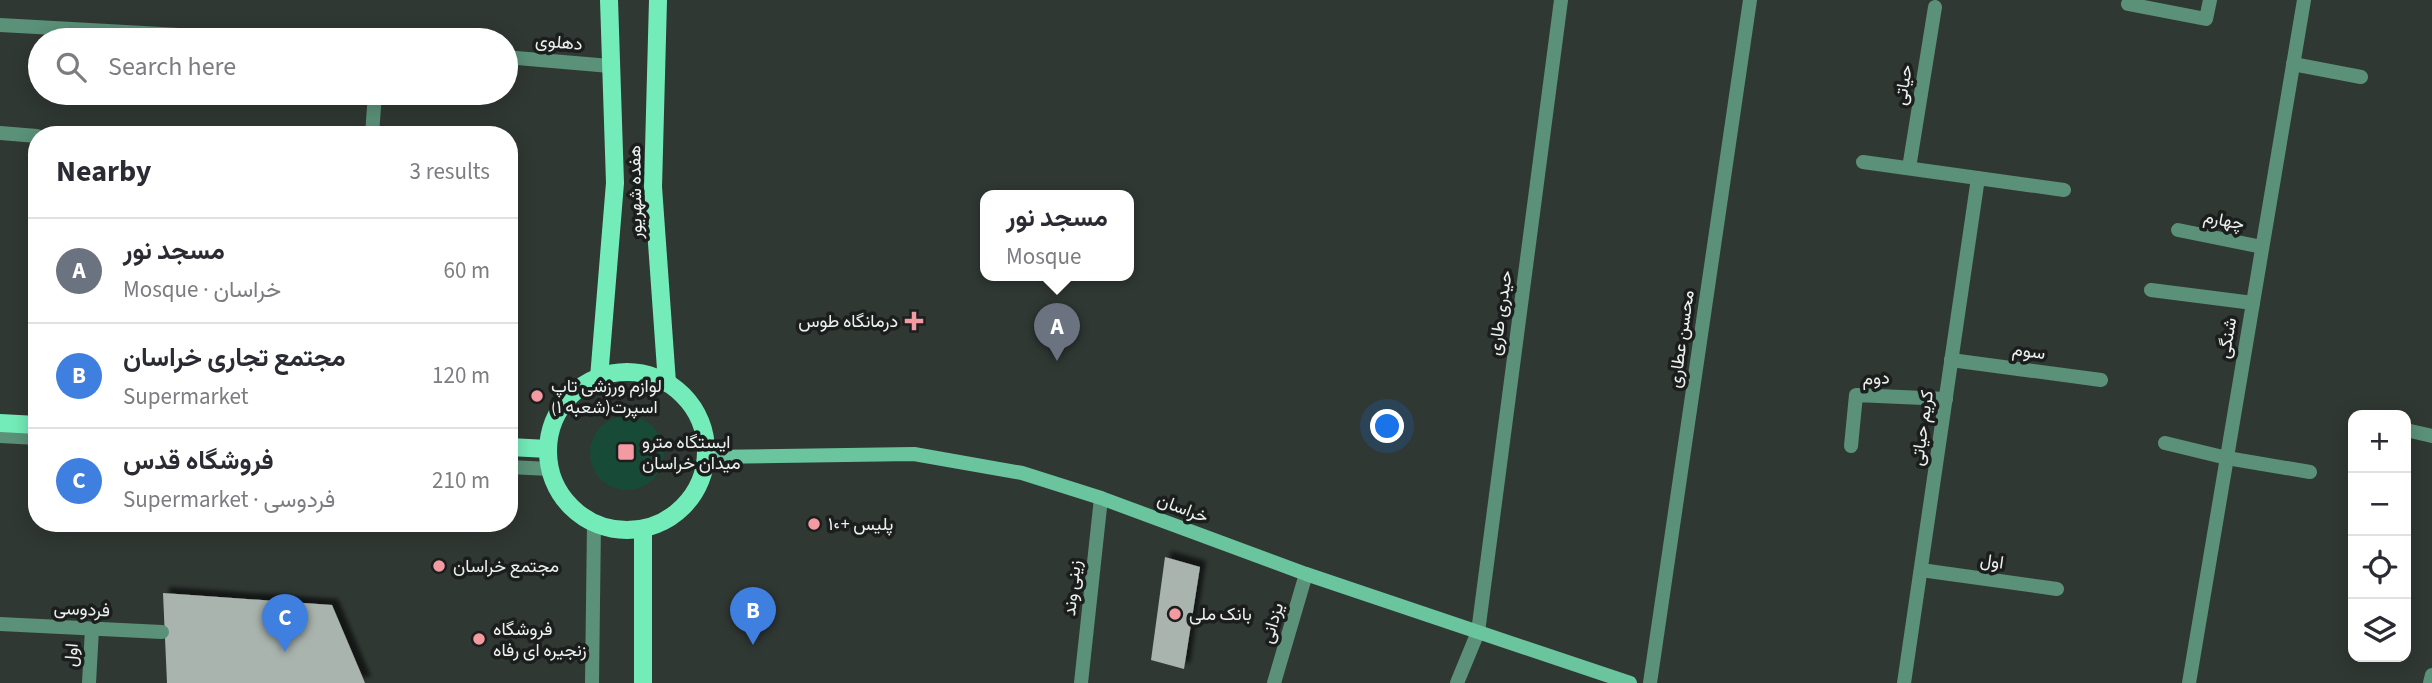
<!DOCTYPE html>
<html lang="en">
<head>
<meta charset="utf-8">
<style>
	:root { --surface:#fff; --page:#f2f2f3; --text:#2b2b33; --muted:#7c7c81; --line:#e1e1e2; --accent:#855d65 }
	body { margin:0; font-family:"Source Sans 3",Vazirmatn,sans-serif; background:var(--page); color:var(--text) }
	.controls { position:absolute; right:21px; bottom:21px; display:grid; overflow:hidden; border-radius:14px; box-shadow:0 4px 18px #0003 }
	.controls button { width:63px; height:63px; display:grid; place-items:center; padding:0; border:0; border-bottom:2px solid var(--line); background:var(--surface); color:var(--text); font:35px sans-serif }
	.you { position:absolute; left:1388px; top:427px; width:24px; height:24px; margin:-18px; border:5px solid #fff; border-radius:50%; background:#1a73e8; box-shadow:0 0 0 10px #1a73e833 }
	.badge { display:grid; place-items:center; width:46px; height:46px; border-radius:50%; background:var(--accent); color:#fff; font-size:23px; font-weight:700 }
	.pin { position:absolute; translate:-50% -58px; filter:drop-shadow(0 2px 4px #0008) }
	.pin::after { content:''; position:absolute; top:37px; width:24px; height:21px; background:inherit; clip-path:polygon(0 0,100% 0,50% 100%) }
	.popup { position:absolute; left:980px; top:190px; width:154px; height:91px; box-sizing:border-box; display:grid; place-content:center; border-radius:14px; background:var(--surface); filter:drop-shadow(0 2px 5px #0005); font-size:23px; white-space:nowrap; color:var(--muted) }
	.popup b { font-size:26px; color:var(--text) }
	.popup::after { content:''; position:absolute; left:50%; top:100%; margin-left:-14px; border:14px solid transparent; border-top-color:var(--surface) }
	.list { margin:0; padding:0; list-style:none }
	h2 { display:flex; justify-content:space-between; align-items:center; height:91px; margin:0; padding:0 28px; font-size:30px }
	h2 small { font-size:23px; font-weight:400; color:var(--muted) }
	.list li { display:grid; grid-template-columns:46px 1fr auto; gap:21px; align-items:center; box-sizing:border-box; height:105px; padding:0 28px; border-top:2px solid var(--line) }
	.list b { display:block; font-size:26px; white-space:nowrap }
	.list p { margin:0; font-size:23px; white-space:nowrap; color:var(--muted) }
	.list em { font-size:23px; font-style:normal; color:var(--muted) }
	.icon { flex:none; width:38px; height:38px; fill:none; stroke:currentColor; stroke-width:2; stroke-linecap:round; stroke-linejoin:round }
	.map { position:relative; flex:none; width:2432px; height:683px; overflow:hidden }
	.search { position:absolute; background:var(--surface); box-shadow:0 4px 18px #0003; left:28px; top:28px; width:490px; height:77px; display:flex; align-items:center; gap:18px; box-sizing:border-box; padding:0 24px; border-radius:38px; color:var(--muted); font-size:26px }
	.panel { position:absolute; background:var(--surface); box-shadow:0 4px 18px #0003; left:28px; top:126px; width:490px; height:406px; border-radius:28px }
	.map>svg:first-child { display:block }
	.green { fill:#184b37 }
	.building { fill:#aab4af; filter:url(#shadow) }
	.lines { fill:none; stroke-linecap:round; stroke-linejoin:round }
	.lane { stroke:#5b9179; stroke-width:14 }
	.street { stroke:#5b9179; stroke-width:14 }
	.secondary { stroke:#6ac49e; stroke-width:14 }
	.primary { stroke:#74ecba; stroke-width:18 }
	.poi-dot { fill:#f49aa2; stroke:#1b1e1d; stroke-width:2.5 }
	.labels { text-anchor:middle; stroke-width:7; stroke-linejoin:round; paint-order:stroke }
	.street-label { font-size:18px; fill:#ebf1ee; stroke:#1b1e1d }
	.poi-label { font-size:18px; fill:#ebf1ee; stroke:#1b1e1d; text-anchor:start }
</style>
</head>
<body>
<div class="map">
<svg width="2432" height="683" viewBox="0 0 2432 683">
	<defs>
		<filter id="shadow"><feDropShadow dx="6" dy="-6" stdDeviation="2" flood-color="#0009"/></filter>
	</defs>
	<rect width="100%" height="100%" fill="#303834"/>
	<circle class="green" cx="627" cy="453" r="37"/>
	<g class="building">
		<path d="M 1165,557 L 1200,567 L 1184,669 L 1151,660 Z"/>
		<path d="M 163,593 L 332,605 L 365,683 L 167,683 Z"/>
	</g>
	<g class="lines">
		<g class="lane">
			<path d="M 0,436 L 37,438"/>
			<path d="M 509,467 L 550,469"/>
			<path d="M 592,683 L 594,523"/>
		</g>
		<g class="street">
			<path d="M 2128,4 L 2206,19 L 2210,0"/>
			<path d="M 0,25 L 269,40"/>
			<path d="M 506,57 L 610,66"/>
			<path d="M 2293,64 L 2361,77"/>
			<path d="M 0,133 L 37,136"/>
			<path d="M 372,135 L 375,93"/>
			<path d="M 1863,162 L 2064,190"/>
			<path d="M 1909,168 L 1935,7"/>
			<path d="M 2178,230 L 2262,247"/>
			<path d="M 2151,290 L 2253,303"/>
			<path d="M 1951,360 L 2101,380"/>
			<path d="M 2406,430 L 2432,436"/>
			<path d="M 2165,443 L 2227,458 L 2310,472"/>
			<path d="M 1851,446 L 1856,395 L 1946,399"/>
			<path d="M 1921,570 L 2057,589"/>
			<path d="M 0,624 L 162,632"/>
			<path d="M 89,683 L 92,629"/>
			<path d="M 1081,683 L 1101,498"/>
			<path d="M 1274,683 L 1306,574"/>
			<path d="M 1457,683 L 1478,632 L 1561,0"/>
			<path d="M 1650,683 L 1750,0"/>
			<path d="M 1904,683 L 1978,178"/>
			<path d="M 2189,683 L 2304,0"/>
			<path d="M 2430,683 L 2432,675"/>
		</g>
		<path class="secondary" d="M 707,457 L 914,454 L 1022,473 L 1101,498 L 1306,574 L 1630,683"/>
		<g class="primary">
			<path d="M 658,0 L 653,187 L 667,383"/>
			<circle cx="627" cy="451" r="79"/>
			<path d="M 599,378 L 615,183 L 609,0"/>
			<path d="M 0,423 L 37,425"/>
			<path d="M 509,447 L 548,449"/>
			<path d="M 643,529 L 643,683"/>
		</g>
	</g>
	<g class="poi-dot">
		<path d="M910.5 310.5h7v7h7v7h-7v7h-7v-7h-7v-7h7z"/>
		<circle cx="537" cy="396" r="7"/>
		<rect x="617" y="443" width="18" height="18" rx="3.5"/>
		<circle cx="814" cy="524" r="7"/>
		<circle cx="439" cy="566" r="7"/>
		<circle cx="1175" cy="614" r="7"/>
		<circle cx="479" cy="639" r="7"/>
	</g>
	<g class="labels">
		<g class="street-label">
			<text transform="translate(559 42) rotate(5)" y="6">دهلوی</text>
			<text transform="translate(1903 85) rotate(-81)" y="6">حیاتی</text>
			<text transform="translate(635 192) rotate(-91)" y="6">هفده شهریور</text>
			<text transform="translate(2224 220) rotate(11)" y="6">چهارم</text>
			<text transform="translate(1500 313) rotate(-82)" y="6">حیدری طاری</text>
			<text transform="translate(2227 338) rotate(-80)" y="6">شنگی</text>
			<text transform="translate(1681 339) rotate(-82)" y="6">محسن عطاری</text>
			<text transform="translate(2029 351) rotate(8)" y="6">سوم</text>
			<text transform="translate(1876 378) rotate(-2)" y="6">دوم</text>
			<text transform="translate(1922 428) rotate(-82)" y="6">کریم حیاتی</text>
			<text transform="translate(1183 508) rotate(21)" y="6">خراسان</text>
			<text transform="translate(1992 561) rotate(8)" y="6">اول</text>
			<text transform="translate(1072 588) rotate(-84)" y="6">زینی وند</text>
			<text transform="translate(82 609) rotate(3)" y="6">فردوسی</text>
			<text transform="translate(1272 623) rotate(-74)" y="6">یزدانی</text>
			<text transform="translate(71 655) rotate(-86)" y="6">اول</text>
		</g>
		<g class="poi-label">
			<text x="898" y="327" text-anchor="end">درمانگاه طوس</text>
			<text x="551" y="392">لوازم ورزشی تاپ<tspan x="551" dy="21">اسپرت(شعبه ۱)</tspan></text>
			<text x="642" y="448">ایستگاه مترو<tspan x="642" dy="21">میدان خراسان</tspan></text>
			<text x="828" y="530">پلیس +۱۰</text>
			<text x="453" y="572">مجتمع خراسان</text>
			<text x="1189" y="620">بانک ملی</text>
			<text x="493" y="635">فروشگاه<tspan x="493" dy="21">زنجیره ای رفاه</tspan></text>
		</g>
	</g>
</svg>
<div class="controls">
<button>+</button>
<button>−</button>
<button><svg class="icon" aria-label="locate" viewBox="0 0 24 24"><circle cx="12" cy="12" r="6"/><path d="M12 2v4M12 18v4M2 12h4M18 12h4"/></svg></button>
<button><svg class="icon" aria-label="layers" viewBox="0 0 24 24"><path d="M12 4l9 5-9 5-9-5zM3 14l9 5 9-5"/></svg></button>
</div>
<div class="you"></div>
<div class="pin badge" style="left:1057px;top:361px;background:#6b7280">A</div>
<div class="popup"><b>مسجد نور</b>Mosque</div>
<div class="pin badge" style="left:753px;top:645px;background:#3f7fe0">B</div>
<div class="pin badge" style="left:285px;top:652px;background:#3f7fe0">C</div>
<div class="search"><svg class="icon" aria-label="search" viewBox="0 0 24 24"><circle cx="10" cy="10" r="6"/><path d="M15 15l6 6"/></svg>Search here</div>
<section class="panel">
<h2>Nearby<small>3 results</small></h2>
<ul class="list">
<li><span class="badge" style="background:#6b7280">A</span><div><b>مسجد نور</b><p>Mosque · خراسان</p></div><em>60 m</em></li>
<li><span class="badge" style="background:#3f7fe0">B</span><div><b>مجتمع تجاری خراسان</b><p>Supermarket</p></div><em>120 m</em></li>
<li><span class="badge" style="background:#3f7fe0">C</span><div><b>فروشگاه قدس</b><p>Supermarket · فردوسی</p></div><em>210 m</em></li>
</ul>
</section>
</div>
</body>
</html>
